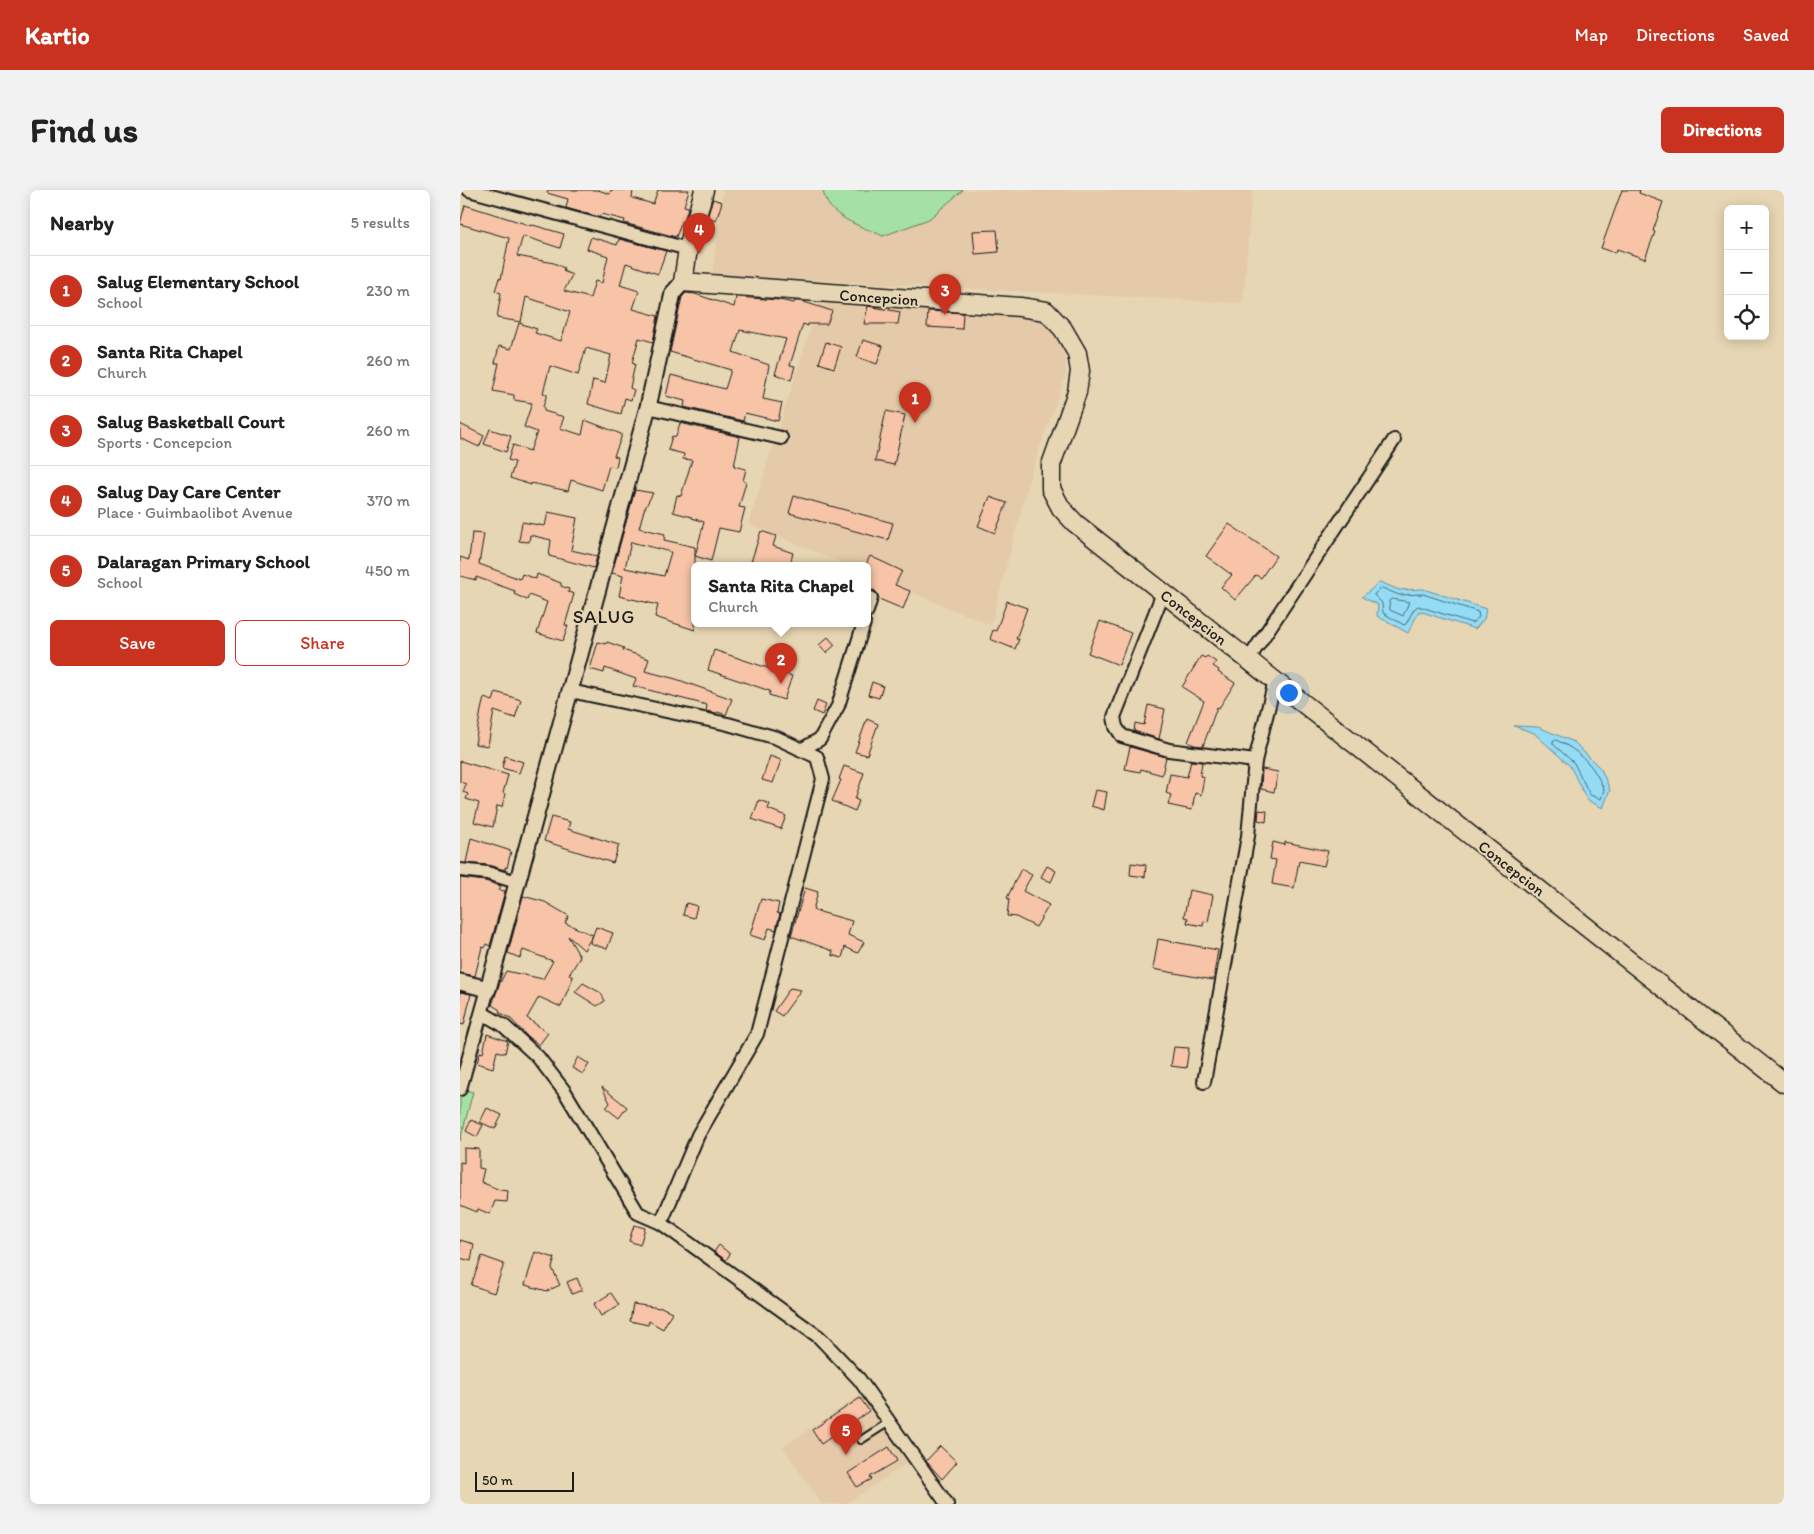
<!DOCTYPE html>
<html lang="en">
<head>
<meta charset="utf-8">
<style>
	:root { --surface:#fff; --page:#f2f2f2; --text:#222; --muted:#767676; --line:#e0e0e0; --accent:#c8321e }
	body { margin:0; font-family:Itim,sans-serif; background:var(--page); color:var(--text) }
	.controls { position:absolute; right:15px; top:15px; display:grid; overflow:hidden; border-radius:8px; box-shadow:0 2px 12px #0003 }
	.controls button { width:45px; height:45px; display:grid; place-items:center; padding:0; border:0; border-bottom:1px solid var(--line); background:var(--surface); color:var(--text); font:25px sans-serif }
	.scale { position:absolute; left:15px; bottom:12px; width:99px; box-sizing:border-box; padding-left:5px; border:2px solid #1c1c1c; border-top:0; font-size:14px; line-height:18px; white-space:nowrap; color:#1c1c1c; -webkit-text-stroke:4px #e7d6b3; paint-order:stroke }
	.you { position:absolute; left:828px; top:502px; width:18px; height:18px; margin:-12px; border:4px solid #fff; border-radius:50%; background:#1a73e8; box-shadow:0 0 0 8px #1a73e833 }
	.badge { display:grid; place-items:center; width:32px; height:32px; border-radius:50%; background:var(--accent); color:#fff; font-size:16px; font-weight:700 }
	.pin { position:absolute; translate:-50% -41px; filter:drop-shadow(0 1px 2px #0008) }
	.pin::after { content:''; position:absolute; top:26px; width:18px; height:15px; background:inherit; clip-path:polygon(0 0,100% 0,50% 100%) }
	.popup { position:absolute; left:231px; top:372px; width:180px; height:65px; box-sizing:border-box; display:grid; place-content:center; border-radius:8px; background:var(--surface); filter:drop-shadow(0 1px 4px #0005); font-size:16px; white-space:nowrap; color:var(--muted) }
	.popup b { font-size:19px; color:var(--text) }
	.popup::after { content:''; position:absolute; left:50%; top:100%; margin-left:-10px; border:10px solid transparent; border-top-color:var(--surface) }
	.list { margin:0; padding:0; list-style:none }
	h2 { display:flex; justify-content:space-between; align-items:center; height:65px; margin:0; padding:0 20px; font-size:21px }
	h2 small { font-size:16px; font-weight:400; color:var(--muted) }
	.list li { display:grid; grid-template-columns:32px 1fr auto; gap:15px; align-items:center; box-sizing:border-box; height:70px; padding:0 20px; border-top:1px solid var(--line) }
	.list b { display:block; font-size:19px; white-space:nowrap }
	.list p { margin:0; font-size:16px; white-space:nowrap; color:var(--muted) }
	.list em { font-size:16px; font-style:normal; color:var(--muted) }
	.actions { display:flex; gap:10px; padding:15px 20px }
	.actions a { flex:1; padding:11px 0; border:1px solid var(--accent); border-radius:8px; text-align:center; font-size:18px; color:var(--accent) }
	.actions .main { background:var(--accent); color:#fff }
	.icon { flex:none; width:28px; height:28px; fill:none; stroke:currentColor; stroke-width:2; stroke-linecap:round; stroke-linejoin:round }
	.map { position:relative; flex:none; width:1324px; height:1314px; overflow:hidden; border-radius:8px }
	header { display:flex; align-items:center; gap:30px; box-sizing:border-box; height:70px; padding:0 25px; background:var(--accent); color:#fff }
	header strong { font-size:24px }
	nav { display:flex; gap:28px; margin-inline-start:auto; font-size:18px }
	.intro { display:flex; align-items:center; justify-content:space-between; box-sizing:border-box; height:120px; padding:0 30px }
	h1 { margin:0; font-size:35px }
	.button { padding:12px 22px; border-radius:8px; background:var(--accent); color:#fff; font-size:18px; font-weight:700 }
	main { display:flex; gap:30px; padding:0 30px }
	aside { flex:1; background:var(--surface); border-radius:8px; box-shadow:0 2px 12px #0003 }
	.map>svg:first-child { display:block }
	.built { fill:#e4caa9 }
	.green { fill:#a5e0a5; stroke:#607e60 }
	.water { fill:#94dcf6; stroke:#648f9f }
	.lines { fill:none; stroke-linecap:round; stroke-linejoin:round }
	.shore { stroke:#4c6973; stroke-width:1 }
	.building { fill:#f7c4a7; stroke:#1c1c1c; fill-rule:evenodd }
	.service-casing { stroke:#1c1c1c; stroke-width:10 }
	.minor-casing { stroke:#1c1c1c; stroke-width:16 }
	.tertiary-casing { stroke:#1c1c1c; stroke-width:19 }
	.secondary-casing { stroke:#1c1c1c; stroke-width:21 }
	.service { stroke:#e7d6b3; stroke-width:6 }
	.minor { stroke:#e7d6b3; stroke-width:12 }
	.tertiary { stroke:#e7d6b3; stroke-width:15 }
	.secondary { stroke:#e7d6b3; stroke-width:18 }
	.labels { text-anchor:middle; stroke-width:4; stroke-linejoin:round; paint-order:stroke }
	.street-label { font-size:16px; fill:#1c1c1c; stroke:#e7d6b3 }
	.quarter-label { font-size:19px; letter-spacing:1px; fill:#1c1c1c; stroke:#e7d6b3 }
</style>
</head>
<body>
<header>
<strong>Kartio</strong>
<nav><a>Map</a><a>Directions</a><a>Saved</a></nav>
</header>
<div class="intro"><h1>Find us</h1><a class="button">Directions</a></div>
<main>
<aside>
<h2>Nearby<small>5 results</small></h2>
<ul class="list">
<li><span class="badge">1</span><div><b>Salug Elementary School</b><p>School</p></div><em>230 m</em></li>
<li><span class="badge">2</span><div><b>Santa Rita Chapel</b><p>Church</p></div><em>260 m</em></li>
<li><span class="badge">3</span><div><b>Salug Basketball Court</b><p>Sports · Concepcion</p></div><em>260 m</em></li>
<li><span class="badge">4</span><div><b>Salug Day Care Center</b><p>Place · Guimbaolibot Avenue</p></div><em>370 m</em></li>
<li><span class="badge">5</span><div><b>Dalaragan Primary School</b><p>School</p></div><em>450 m</em></li>
</ul>
<div class="actions"><a class="main">Save</a><a>Share</a></div>
</aside>
<div class="map">
<svg width="1324" height="1314" viewBox="0 0 1324 1314">
	<rect width="100%" height="100%" fill="#e7d6b3"/>
	<filter id="ink" filterUnits="userSpaceOnUse"><feTurbulence type="fractalNoise" baseFrequency=".02" numOctaves="2"/><feDisplacementMap in="SourceGraphic" scale="10" xChannelSelector="R" yChannelSelector="G"/><feConvolveMatrix kernelMatrix="1 2 1 2 8 2 1 2 1" color-interpolation-filters="sRGB"/></filter>
	<g filter="url(#ink)">
		<g class="built">
			<path d="M 263,0 L 792,0 L 783,113 L 252,85 Z"/>
			<path d="M 359,112 L 521,121 L 571,126 L 599,145 L 606,164 L 606,185 L 571,282 L 531,435 L 407,384 L 407,375 L 387,375 L 288,334 Z"/>
			<path d="M 402,1204 L 449,1272 L 386,1314 L 361,1314 L 323,1257 Z"/>
		</g>
		<g class="green">
			<path d="M 363,0 L 503,0 L 469,29 L 423,46 C 401,36 366,27 363,0 Z"/>
			<path d="M 0,899 L 13,902 L 0,951 Z"/>
		</g>
		<g class="water">
			<path d="M 920,392 L 939,400 L 963,399 L 1026,419 L 1024,429 L 1015,439 L 959,421 L 948,443 L 917,426 L 918,415 L 902,407 Z"/>
			<path d="M 1054,536 L 1078,537 L 1114,552 L 1141,579 L 1150,600 L 1143,618 L 1127,610 L 1110,576 L 1074,543 Z"/>
		</g>
		<g class="lines">
			<g class="shore">
				<path d="M 922,398 L 939,405 L 963,404 L 1018,422 L 1019,427 L 1012,433 L 958,416 L 954,419 L 946,434 L 944,435 L 923,423 L 922,413 L 914,405 Z"/>
				<path d="M 932,409 L 949,412 L 943,426 L 930,420 L 929,411 Z"/>
				<path d="M 1096,550 C 1119,560 1135,576 1144,600 L 1141,609 L 1130,605 L 1114,573 L 1093,554 L 1093,551 Z"/>
			</g>
		</g>
		<g class="building">
			<path d="M 88,0 L 138,0 L 150,4 L 151,0 L 173,0 L 172,8 L 193,14 L 198,0 L 229,0 L 224,16 L 228,17 L 224,32 L 222,31 L 216,47 L 164,33 L 165,30 L 141,24 L 139,27 L 106,18 L 108,9 L 87,3 Z"/>
			<path d="M 1162,0 L 1180,0 L 1179,3 L 1203,12 L 1193,41 L 1195,42 L 1185,69 L 1157,59 L 1156,63 L 1141,58 Z"/>
			<path d="M 253,9 L 262,12 L 256,31 L 247,28 Z"/>
			<path d="M 5,15 L 72,36 L 73,35 L 104,44 L 100,58 L 63,46 L 57,66 L 94,73 L 104,78 L 103,81 L 112,85 L 104,101 L 130,108 L 135,91 L 142,93 L 148,66 L 127,59 L 131,47 L 157,55 L 159,49 L 206,61 L 198,84 L 166,73 L 160,95 L 179,101 L 173,119 L 198,126 L 193,152 L 179,148 L 172,173 L 175,174 L 170,198 L 174,200 L 171,210 L 165,208 L 161,224 L 128,214 L 133,190 L 145,193 L 151,165 L 126,158 L 118,185 L 90,176 L 83,203 L 87,204 L 83,217 L 84,218 L 84,221 L 104,227 L 100,238 L 122,245 L 125,230 L 161,244 L 161,248 L 154,266 L 158,267 L 156,277 L 149,276 L 142,300 L 111,290 L 108,301 L 71,293 L 71,295 L 50,288 L 55,272 L 48,270 L 53,255 L 70,261 L 77,242 L 64,237 L 72,213 L 54,210 L 54,205 L 33,201 L 39,173 L 35,173 L 39,156 L 51,159 L 59,133 L 77,139 L 75,143 L 101,151 L 110,122 L 66,107 L 61,132 L 37,128 L 41,103 L 35,101 L 39,88 L 41,89 L 49,48 L 0,34 Z"/>
			<path d="M 537,40 L 539,62 L 515,64 L 513,41 Z"/>
			<path d="M 226,103 L 235,104 L 274,117 L 276,107 L 319,110 L 334,113 L 335,111 L 341,111 L 372,121 L 367,134 L 348,134 L 348,136 L 343,134 L 330,175 L 335,176 L 331,190 L 315,184 L 326,149 L 280,140 L 273,162 L 309,175 L 303,209 L 322,213 L 318,231 L 285,223 L 283,231 L 224,217 L 225,211 L 206,206 L 211,185 L 265,199 L 271,180 L 210,162 L 222,107 Z"/>
			<path d="M 408,116 L 440,122 L 438,134 L 404,134 Z"/>
			<path d="M 468,121 L 503,123 L 502,139 L 467,137 Z"/>
			<path d="M 403,150 L 423,156 L 417,174 L 397,167 Z"/>
			<path d="M 366,152 L 381,157 L 374,178 L 359,173 Z"/>
			<path d="M 426,221 L 445,225 L 434,275 L 415,271 Z"/>
			<path d="M 220,233 L 280,247 L 274,276 L 286,279 L 283,291 L 286,292 L 279,317 L 285,318 L 279,342 L 259,338 L 251,371 L 235,366 L 244,332 L 232,328 L 232,327 L 213,322 L 217,305 L 221,306 L 232,270 L 223,269 L 224,264 L 208,260 L 212,246 L 216,247 Z"/>
			<path d="M 0,234 L 24,246 L 19,257 L 0,248 Z"/>
			<path d="M 30,239 L 51,246 L 46,262 L 24,254 Z"/>
			<path d="M 175,300 L 193,303 L 184,320 L 179,338 L 205,344 L 204,350 L 235,357 L 235,440 L 195,427 L 198,415 L 159,406 L 163,386 L 152,383 ZM 171,352 L 211,362 L 204,386 L 165,378 Z"/>
			<path d="M 334,306 L 433,333 L 428,350 L 329,323 Z"/>
			<path d="M 530,307 L 547,313 L 535,343 L 518,336 Z"/>
			<path d="M 88,322 L 117,328 L 111,360 L 137,366 L 134,378 L 89,366 L 91,350 L 70,345 L 69,352 L 59,351 L 62,332 L 85,336 Z"/>
			<path d="M 769,334 L 816,366 L 801,388 L 796,385 L 775,410 L 761,397 L 772,385 L 746,366 Z"/>
			<path d="M 301,341 L 316,346 L 313,356 L 333,363 L 330,375 L 290,375 Z"/>
			<path d="M 12,343 L 24,344 L 19,374 L 60,389 L 62,384 L 76,389 L 77,384 L 101,393 L 101,396 L 109,399 L 108,402 L 114,404 L 105,435 L 108,436 L 103,451 L 77,443 L 87,412 L 69,405 L 67,410 L 54,404 L 55,401 L 16,387 L 16,390 L 0,386 L 0,367 L 9,370 Z"/>
			<path d="M 410,366 L 442,381 L 435,395 L 450,401 L 443,419 L 419,409 L 417,403 L 414,400 L 407,401 L 407,372 Z"/>
			<path d="M 547,411 L 567,418 L 556,449 L 559,449 L 555,459 L 530,449 L 533,440 L 536,441 Z"/>
			<path d="M 640,431 L 671,443 L 659,475 L 628,463 Z"/>
			<path d="M 368,447 L 375,455 L 366,463 L 359,455 Z"/>
			<path d="M 138,452 L 146,454 L 147,452 L 164,458 L 163,460 L 189,469 L 185,481 L 216,489 L 272,509 L 266,525 L 258,522 L 257,523 L 246,521 L 247,515 L 173,496 L 176,489 L 145,478 L 144,483 L 130,479 Z"/>
			<path d="M 254,460 L 332,486 L 324,510 L 309,505 L 310,501 L 248,480 Z"/>
			<path d="M 741,466 L 745,468 L 747,466 L 756,472 L 753,476 L 759,480 L 758,482 L 775,493 L 759,518 L 757,517 L 743,556 L 734,555 L 728,552 L 744,511 L 722,497 Z"/>
			<path d="M 412,492 L 423,496 L 419,508 L 408,505 Z"/>
			<path d="M 36,502 L 61,510 L 55,528 L 34,521 L 28,556 L 15,554 L 21,520 L 24,508 L 33,511 Z"/>
			<path d="M 357,511 L 366,515 L 362,525 L 353,521 Z"/>
			<path d="M 688,515 L 705,519 L 699,549 L 674,541 L 675,533 L 684,535 Z"/>
			<path d="M 407,529 L 418,534 L 407,565 L 395,562 Z"/>
			<path d="M 670,557 L 706,567 L 702,585 L 681,579 L 680,582 L 665,579 Z"/>
			<path d="M 45,566 L 63,572 L 59,583 L 42,578 Z"/>
			<path d="M 310,566 L 321,570 L 313,593 L 302,590 Z"/>
			<path d="M 0,571 L 48,585 L 43,603 L 45,604 L 42,617 L 37,616 L 33,637 L 14,632 L 19,613 L 6,609 L 8,604 L 3,602 L 6,594 L 0,592 Z"/>
			<path d="M 731,571 L 742,572 L 740,586 L 744,587 L 741,605 L 735,603 L 732,620 L 708,615 L 711,605 L 706,603 L 710,584 L 727,587 Z"/>
			<path d="M 384,576 L 404,583 L 395,609 L 399,611 L 395,621 L 372,611 L 381,590 L 379,589 Z"/>
			<path d="M 802,579 L 818,582 L 814,602 L 801,599 Z"/>
			<path d="M 635,600 L 647,602 L 644,620 L 631,616 Z"/>
			<path d="M 299,610 L 310,614 L 308,619 L 326,626 L 321,639 L 292,629 Z"/>
			<path d="M 799,620 L 807,621 L 806,632 L 798,630 Z"/>
			<path d="M 91,627 L 110,632 L 108,639 L 159,655 L 153,673 L 84,651 Z"/>
			<path d="M 11,648 L 51,661 L 47,678 L 45,677 L 45,680 L 28,675 L 6,673 Z"/>
			<path d="M 813,652 L 825,655 L 825,652 L 868,661 L 864,676 L 839,671 L 834,698 L 812,694 L 816,670 L 810,669 Z"/>
			<path d="M 671,673 L 686,675 L 685,687 L 670,685 Z"/>
			<path d="M 587,676 L 596,681 L 591,692 L 581,687 Z"/>
			<path d="M 561,679 L 572,685 L 563,701 L 589,715 L 576,737 L 556,727 L 547,726 L 549,709 L 547,708 Z"/>
			<path d="M 0,688 L 25,691 L 41,696 L 39,700 L 45,701 L 30,756 L 26,754 L 25,758 L 22,757 L 15,786 L 0,783 Z"/>
			<path d="M 345,698 L 358,702 L 353,720 L 392,731 L 388,745 L 404,752 L 398,763 L 385,757 L 382,768 L 372,765 L 373,761 L 331,746 Z"/>
			<path d="M 729,700 L 753,705 L 748,732 L 744,731 L 743,736 L 727,733 L 728,728 L 724,727 Z"/>
			<path d="M 63,706 L 85,712 L 109,726 L 105,733 L 133,745 L 124,760 L 108,746 L 120,767 L 109,785 L 113,787 L 101,817 L 79,807 L 67,828 L 88,843 L 79,855 L 68,847 L 50,828 L 39,822 L 40,820 L 32,815 L 39,795 L 46,781 L 83,789 L 93,771 L 63,760 L 60,768 L 48,763 Z"/>
			<path d="M 301,709 L 319,713 L 317,723 L 320,724 L 316,740 L 309,738 L 305,750 L 290,745 Z"/>
			<path d="M 226,713 L 237,716 L 234,728 L 223,725 Z"/>
			<path d="M 136,737 L 153,743 L 147,759 L 130,753 Z"/>
			<path d="M 698,749 L 758,760 L 753,790 L 693,779 Z"/>
			<path d="M 123,793 L 141,803 L 145,811 L 137,816 L 115,802 Z"/>
			<path d="M 330,798 L 341,800 L 322,826 L 314,821 Z"/>
			<path d="M 0,802 L 11,804 L 4,835 L 0,834 Z"/>
			<path d="M 27,844 L 48,851 L 45,863 L 37,861 L 33,878 L 17,873 L 20,862 L 23,863 Z"/>
			<path d="M 714,857 L 729,858 L 726,878 L 711,876 Z"/>
			<path d="M 118,867 L 129,874 L 123,884 L 112,878 Z"/>
			<path d="M 142,897 L 167,917 L 159,928 L 146,918 L 150,913 Z"/>
			<path d="M 27,918 L 42,925 L 35,939 L 20,932 Z"/>
			<path d="M 11,930 L 23,935 L 17,947 L 6,941 Z"/>
			<path d="M 4,958 L 19,959 L 19,978 L 24,979 L 21,992 L 40,1000 L 48,1001 L 47,1012 L 35,1011 L 30,1024 L 18,1019 L 17,1022 L 0,1015 L 0,972 L 4,973 Z"/>
			<path d="M 174,1035 L 185,1038 L 180,1055 L 169,1051 Z"/>
			<path d="M 0,1050 L 14,1054 L 11,1071 L 0,1068 Z"/>
			<path d="M 259,1055 L 270,1064 L 266,1070 L 254,1062 Z"/>
			<path d="M 75,1062 L 95,1068 L 92,1078 L 100,1095 L 87,1101 L 65,1095 Z"/>
			<path d="M 22,1066 L 44,1074 L 34,1103 L 11,1095 Z"/>
			<path d="M 117,1088 L 122,1100 L 112,1104 L 107,1092 Z"/>
			<path d="M 151,1103 L 159,1115 L 141,1126 L 134,1114 Z"/>
			<path d="M 173,1114 L 200,1118 L 201,1117 L 212,1122 L 203,1139 L 189,1131 L 188,1135 L 170,1131 Z"/>
			<path d="M 400,1208 L 409,1221 L 361,1254 L 352,1240 Z"/>
			<path d="M 480,1256 L 497,1272 L 482,1289 L 466,1271 Z"/>
			<path d="M 429,1257 L 437,1271 L 410,1287 L 412,1289 L 397,1297 L 388,1283 Z"/>
		</g>
		<g class="lines">
			<defs>
				<path id="service" d="M 401,1250 L 429,1232"/>
				<g id="minor">
					<path d="M 9,0 L 228,59"/>
					<path d="M 188,217 L 321,248"/>
					<path d="M 703,403 L 654,527 L 656,537 L 662,546 L 709,560 L 795,571"/>
					<path d="M 407,421 L 411,408"/>
					<path d="M 788,470 L 934,250"/>
					<path d="M 110,501 L 268,534 L 317,548 L 357,567 L 363,589 L 297,844 L 238,945 L 201,1033"/>
					<path d="M 341,560 L 360,549 L 378,516 L 404,433"/>
					<path d="M 0,680 L 27,683 L 57,692"/>
					<path d="M 22,823 L 43,835 L 78,867 L 105,902 L 178,1023 L 201,1033 L 359,1147 L 399,1189 L 487,1314"/>
					<path d="M 744,892 L 788,646 L 795,571 L 815,491"/>
					<path d="M 0,899 L 28,799"/>
				</g>
				<path id="tertiary" d="M 0,792 L 28,799 L 188,217 L 213,103 L 223,92"/>
				<path id="secondary" d="M 244,0 L 228,59 L 223,92 L 560,117 L 586,121 L 603,139 L 617,163 L 620,181 L 617,202 L 591,275 L 591,299 L 601,318 L 615,333 L 1324,893"/>
			</defs>
			<use href="#service" class="service-casing"/>
			<use href="#minor" class="minor-casing"/>
			<use href="#tertiary" class="tertiary-casing"/>
			<use href="#secondary" class="secondary-casing"/>
			<use href="#service" class="service"/>
			<use href="#minor" class="minor"/>
			<use href="#tertiary" class="tertiary"/>
			<use href="#secondary" class="secondary"/>
		</g>
	</g>
	<g class="labels">
		<g class="street-label">
			<text transform="translate(419 107) rotate(4)" y="6">Concepcion</text>
			<text transform="translate(734 427) rotate(38)" y="6">Concepcion</text>
			<text transform="translate(1052 678) rotate(38)" y="6">Concepcion</text>
		</g>
		<g class="quarter-label">
			<text x="144" y="433">SALUG</text>
		</g>
	</g>
</svg>
<div class="controls">
<button>+</button>
<button>−</button>
<button><svg class="icon" aria-label="locate" viewBox="0 0 24 24"><circle cx="12" cy="12" r="6"/><path d="M12 2v4M12 18v4M2 12h4M18 12h4"/></svg></button>
</div>
<div class="scale">50 m</div>
<div class="you"></div>
<div class="pin badge" style="left:455px;top:233px">1</div>
<div class="pin badge" style="left:321px;top:494px">2</div>
<div class="popup"><b>Santa Rita Chapel</b>Church</div>
<div class="pin badge" style="left:485px;top:125px">3</div>
<div class="pin badge" style="left:239px;top:64px">4</div>
<div class="pin badge" style="left:386px;top:1265px">5</div>
</div>
</main>
</body>
</html>
